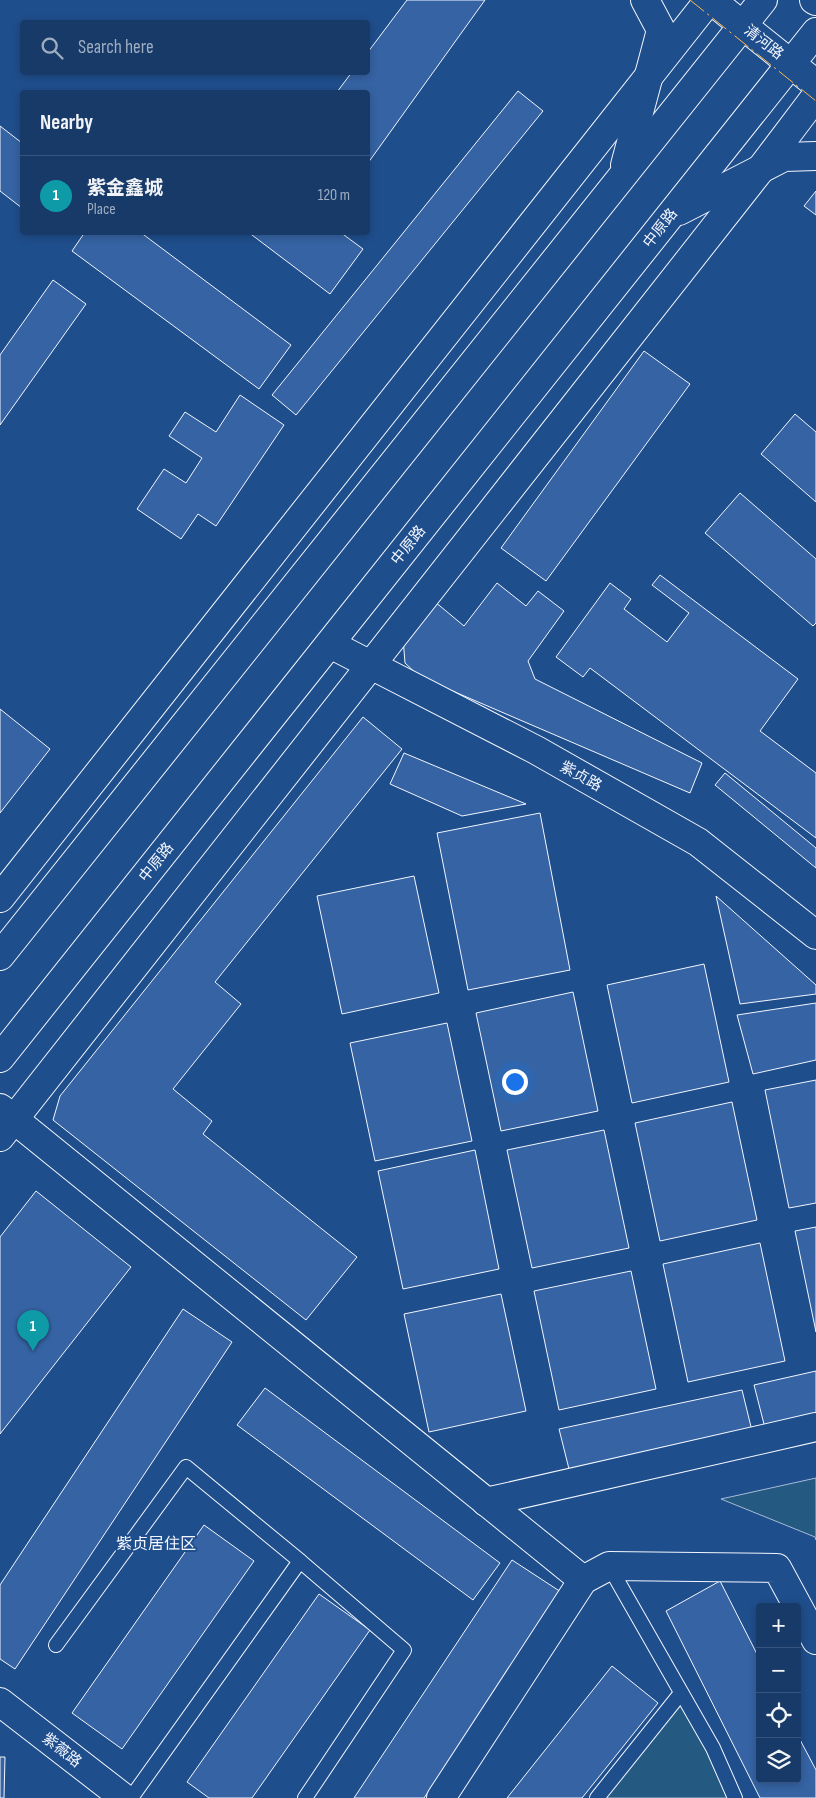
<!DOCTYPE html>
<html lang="en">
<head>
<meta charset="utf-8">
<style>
	:root { --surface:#173a69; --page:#244571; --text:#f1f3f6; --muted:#9eadc0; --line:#36547d; --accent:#e69b98 }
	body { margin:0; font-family:"Sofia Sans Condensed","Noto Sans SC",sans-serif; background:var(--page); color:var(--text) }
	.controls { position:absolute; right:15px; bottom:15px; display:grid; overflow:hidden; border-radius:5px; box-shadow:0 2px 8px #0003 }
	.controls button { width:45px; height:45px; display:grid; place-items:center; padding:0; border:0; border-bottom:1px solid var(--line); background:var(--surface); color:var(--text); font:25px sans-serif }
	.you { position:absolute; left:514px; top:1081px; width:18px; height:18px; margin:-12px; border:4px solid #fff; border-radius:50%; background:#1a73e8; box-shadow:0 0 0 8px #1a73e833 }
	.badge { display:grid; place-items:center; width:32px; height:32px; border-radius:50%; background:var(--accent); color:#fff; font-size:16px; font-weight:700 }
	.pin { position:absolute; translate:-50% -41px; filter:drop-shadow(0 1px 2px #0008) }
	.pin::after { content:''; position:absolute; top:26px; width:18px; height:15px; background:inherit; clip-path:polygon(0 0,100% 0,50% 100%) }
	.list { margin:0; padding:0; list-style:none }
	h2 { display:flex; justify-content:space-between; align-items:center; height:65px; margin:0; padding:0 20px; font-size:21px }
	h2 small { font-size:16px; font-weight:400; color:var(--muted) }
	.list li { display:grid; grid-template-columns:32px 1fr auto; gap:15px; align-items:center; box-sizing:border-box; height:80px; padding:0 20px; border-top:1px solid var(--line) }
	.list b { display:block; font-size:19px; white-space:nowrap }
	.list p { margin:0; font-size:16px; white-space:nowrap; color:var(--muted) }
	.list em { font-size:16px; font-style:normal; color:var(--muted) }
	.icon { flex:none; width:28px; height:28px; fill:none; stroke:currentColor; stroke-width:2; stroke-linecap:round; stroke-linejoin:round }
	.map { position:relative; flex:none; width:816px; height:1798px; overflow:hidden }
	.search { position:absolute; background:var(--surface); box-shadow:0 2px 8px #0003; left:20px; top:20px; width:350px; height:55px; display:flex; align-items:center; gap:12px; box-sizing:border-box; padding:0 18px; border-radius:5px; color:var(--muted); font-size:19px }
	.panel { position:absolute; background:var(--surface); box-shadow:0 2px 8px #0003; left:20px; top:90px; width:350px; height:145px; border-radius:5px }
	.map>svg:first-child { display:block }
	.green { fill:#245a82; stroke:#a8bbd7 }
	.building { fill:#3563a3; stroke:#f2f6ff }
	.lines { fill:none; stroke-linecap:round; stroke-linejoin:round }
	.lane-casing { stroke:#f2f6ff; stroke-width:16 }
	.street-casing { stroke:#f2f6ff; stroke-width:30 }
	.secondary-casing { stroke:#f2f6ff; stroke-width:30 }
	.primary-casing { stroke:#f2f6ff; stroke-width:30 }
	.lane { stroke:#1f4e8c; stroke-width:14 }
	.street { stroke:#1f4e8c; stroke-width:28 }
	.secondary { stroke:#1f4e8c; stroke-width:28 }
	.primary { stroke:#1f4e8c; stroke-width:28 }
	.power { stroke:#ffb74d; stroke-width:1; stroke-dasharray:18 4 2.5 4; stroke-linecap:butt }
	.labels { text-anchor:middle; stroke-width:4; stroke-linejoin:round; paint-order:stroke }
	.street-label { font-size:15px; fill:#f2f6ff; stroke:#1f4e8c }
	.neighbourhood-label { font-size:16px; fill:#f2f6ff; stroke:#1f4e8c }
</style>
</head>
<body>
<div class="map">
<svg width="816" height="1798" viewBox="0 0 816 1798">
	<rect width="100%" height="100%" fill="#1f4e8c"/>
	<g class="green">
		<path d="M 816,1478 L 816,1540 L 815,1537 L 721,1499 Z"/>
		<path d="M 681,1693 L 735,1798 L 597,1798 Z"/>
	</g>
	<g class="building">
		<path d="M 407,0 L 485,0 L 368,163 L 368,92 L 337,92 L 352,72 L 368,72 L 368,52 Z"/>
		<path d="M 518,91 L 543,111 L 296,415 L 272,395 Z"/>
		<path d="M 0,126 L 22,143 L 22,208 L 0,191 Z"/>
		<path d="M 816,191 L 816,215 L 804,206 Z"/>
		<path d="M 85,232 L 140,232 L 291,345 L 259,389 L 72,251 Z"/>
		<path d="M 248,232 L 340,232 L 363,249 L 330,294 Z"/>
		<path d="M 53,280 L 86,304 L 0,425 L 0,355 Z"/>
		<path d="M 644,351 L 690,384 L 546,581 L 501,548 Z"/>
		<path d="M 240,395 L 284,425 L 216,526 L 198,514 L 181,539 L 137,509 L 164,469 L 186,483 L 202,458 L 169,436 L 185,412 L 216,432 Z"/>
		<path d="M 795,414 L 816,432 L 816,502 L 761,454 Z"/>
		<path d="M 740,493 L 816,559 L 816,623 L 813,626 L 705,533 Z"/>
		<path d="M 660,575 L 798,679 L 760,731 L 816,773 L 816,838 L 590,668 L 583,677 L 556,657 L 610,583 L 631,599 L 624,609 L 667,642 L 689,613 L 652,585 Z"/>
		<path d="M 497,583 L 526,606 L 538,591 L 564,611 L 528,661 L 535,679 L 702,763 L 690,793 L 420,677 L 405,663 L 403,638 L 434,601 L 464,626 Z"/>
		<path d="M 0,709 L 50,749 L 0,813 Z"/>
		<path d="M 363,717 L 402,749 L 215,982 L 241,1004 L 173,1089 L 212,1121 L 203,1134 L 357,1257 L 306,1320 L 53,1120 L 60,1096 Z"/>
		<path d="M 404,753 L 526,804 L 462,816 L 390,784 Z"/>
		<path d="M 725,773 L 816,848 L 816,868 L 715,785 Z"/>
		<path d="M 540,813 L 570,970 L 468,990 L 437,833 Z"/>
		<path d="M 414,876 L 439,993 L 342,1014 L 317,896 Z"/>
		<path d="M 716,896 L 816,985 L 816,994 L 740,1004 Z"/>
		<path d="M 704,964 L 729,1082 L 632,1103 L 607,985 Z"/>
		<path d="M 573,992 L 598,1111 L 501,1131 L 476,1013 Z"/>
		<path d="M 816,1003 L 816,1060 L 753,1074 L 737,1015 Z"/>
		<path d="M 447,1023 L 472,1141 L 375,1161 L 350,1043 Z"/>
		<path d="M 816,1080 L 816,1203 L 789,1208 L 765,1090 Z"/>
		<path d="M 732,1102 L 757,1220 L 660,1241 L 635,1123 Z"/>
		<path d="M 604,1130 L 629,1248 L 532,1268 L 507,1150 Z"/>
		<path d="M 475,1150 L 499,1269 L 403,1289 L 378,1171 Z"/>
		<path d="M 36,1191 L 131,1267 L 0,1434 L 0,1237 Z"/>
		<path d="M 816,1227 L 816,1332 L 795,1231 Z"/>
		<path d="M 760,1243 L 785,1361 L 688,1382 L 663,1264 Z"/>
		<path d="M 631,1271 L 656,1389 L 559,1410 L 534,1291 Z"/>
		<path d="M 501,1294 L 526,1411 L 429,1432 L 404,1314 Z"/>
		<path d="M 183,1309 L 232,1342 L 15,1669 L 0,1659 L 0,1585 Z"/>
		<path d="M 816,1371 L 816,1420 L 766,1432 L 754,1385 Z"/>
		<path d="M 265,1388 L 500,1563 L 473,1600 L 237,1425 Z"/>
		<path d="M 742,1390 L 753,1435 L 571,1477 L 559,1429 Z"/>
		<path d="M 204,1525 L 254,1561 L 122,1749 L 72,1713 Z"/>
		<path d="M 512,1560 L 561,1592 L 424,1798 L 354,1798 Z"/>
		<path d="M 720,1581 L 760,1660 L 760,1779 L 797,1779 L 797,1734 L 816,1770 L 816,1798 L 760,1798 L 666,1611 Z"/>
		<path d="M 319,1594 L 370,1630 L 252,1798 L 209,1798 L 187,1782 Z"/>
		<path d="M 612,1666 L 658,1703 L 582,1798 L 507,1798 Z"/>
		<path d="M 0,1757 L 5,1757 L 4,1798 L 0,1798 Z"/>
	</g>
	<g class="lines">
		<defs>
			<g id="lane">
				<path d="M 300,1561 L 404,1650 L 305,1798"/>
				<path d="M 609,1566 L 713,1748 L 735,1798"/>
				<path d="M 56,1645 L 186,1467 L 300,1561 L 131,1798"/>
				<path d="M 597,1798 L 681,1693"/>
			</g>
			<g id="street">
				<path d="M 0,1108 L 583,1580"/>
				<path d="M 486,1502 L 816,1427"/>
				<path d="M 0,1702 L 124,1798"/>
				<path d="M 441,1798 L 583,1580 L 609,1566 L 777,1568 L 816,1640"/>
			</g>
			<g id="secondary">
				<path d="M 625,165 L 661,30 L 645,0"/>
				<path d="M 679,211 L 784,157 L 816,156"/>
				<path d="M 330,644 L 536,750 L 698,842 L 816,935"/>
				<path d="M 0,898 L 709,0"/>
				<path d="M 0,956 L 763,0"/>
				<path d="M 0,1058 L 816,32"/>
				<path d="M 0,1137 L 760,170 L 816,96"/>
			</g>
			<g id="primary">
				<path d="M 711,0 L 816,84"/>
				<path d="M 814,0 L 816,1"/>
			</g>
		</defs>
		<use href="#lane" class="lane-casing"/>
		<use href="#street" class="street-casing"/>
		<use href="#secondary" class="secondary-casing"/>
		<use href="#primary" class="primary-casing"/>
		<use href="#lane" class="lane"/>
		<use href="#street" class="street"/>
		<use href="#secondary" class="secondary"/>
		<use href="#primary" class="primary"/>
		<path class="power" d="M 690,0 L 816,101"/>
	</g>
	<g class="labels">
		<g class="street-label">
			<text transform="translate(764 42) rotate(38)" y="5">清河路</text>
			<text transform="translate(660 228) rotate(-52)" y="5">中原路</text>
			<text transform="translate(408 545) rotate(-51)" y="5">中原路</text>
			<text transform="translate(581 776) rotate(29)" y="5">紫贞路</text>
			<text transform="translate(156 862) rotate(-51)" y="5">中原路</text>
			<text transform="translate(62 1750) rotate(38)" y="5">紫薇路</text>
		</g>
		<g class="neighbourhood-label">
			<text x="156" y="1549">紫贞居住区</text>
		</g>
	</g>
</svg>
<div class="controls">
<button>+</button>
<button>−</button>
<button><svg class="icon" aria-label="locate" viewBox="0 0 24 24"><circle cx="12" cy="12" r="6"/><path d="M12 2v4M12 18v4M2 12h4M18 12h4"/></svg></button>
<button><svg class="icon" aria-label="layers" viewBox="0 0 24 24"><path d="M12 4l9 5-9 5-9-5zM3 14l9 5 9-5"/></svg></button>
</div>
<div class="you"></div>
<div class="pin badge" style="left:33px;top:1351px;background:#0f9aa8">1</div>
<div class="search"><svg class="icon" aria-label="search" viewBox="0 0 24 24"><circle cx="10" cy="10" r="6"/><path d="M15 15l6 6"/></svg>Search here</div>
<section class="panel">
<h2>Nearby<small></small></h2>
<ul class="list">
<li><span class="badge" style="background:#0f9aa8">1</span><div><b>紫金鑫城</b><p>Place</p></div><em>120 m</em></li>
</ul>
</section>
</div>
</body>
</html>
